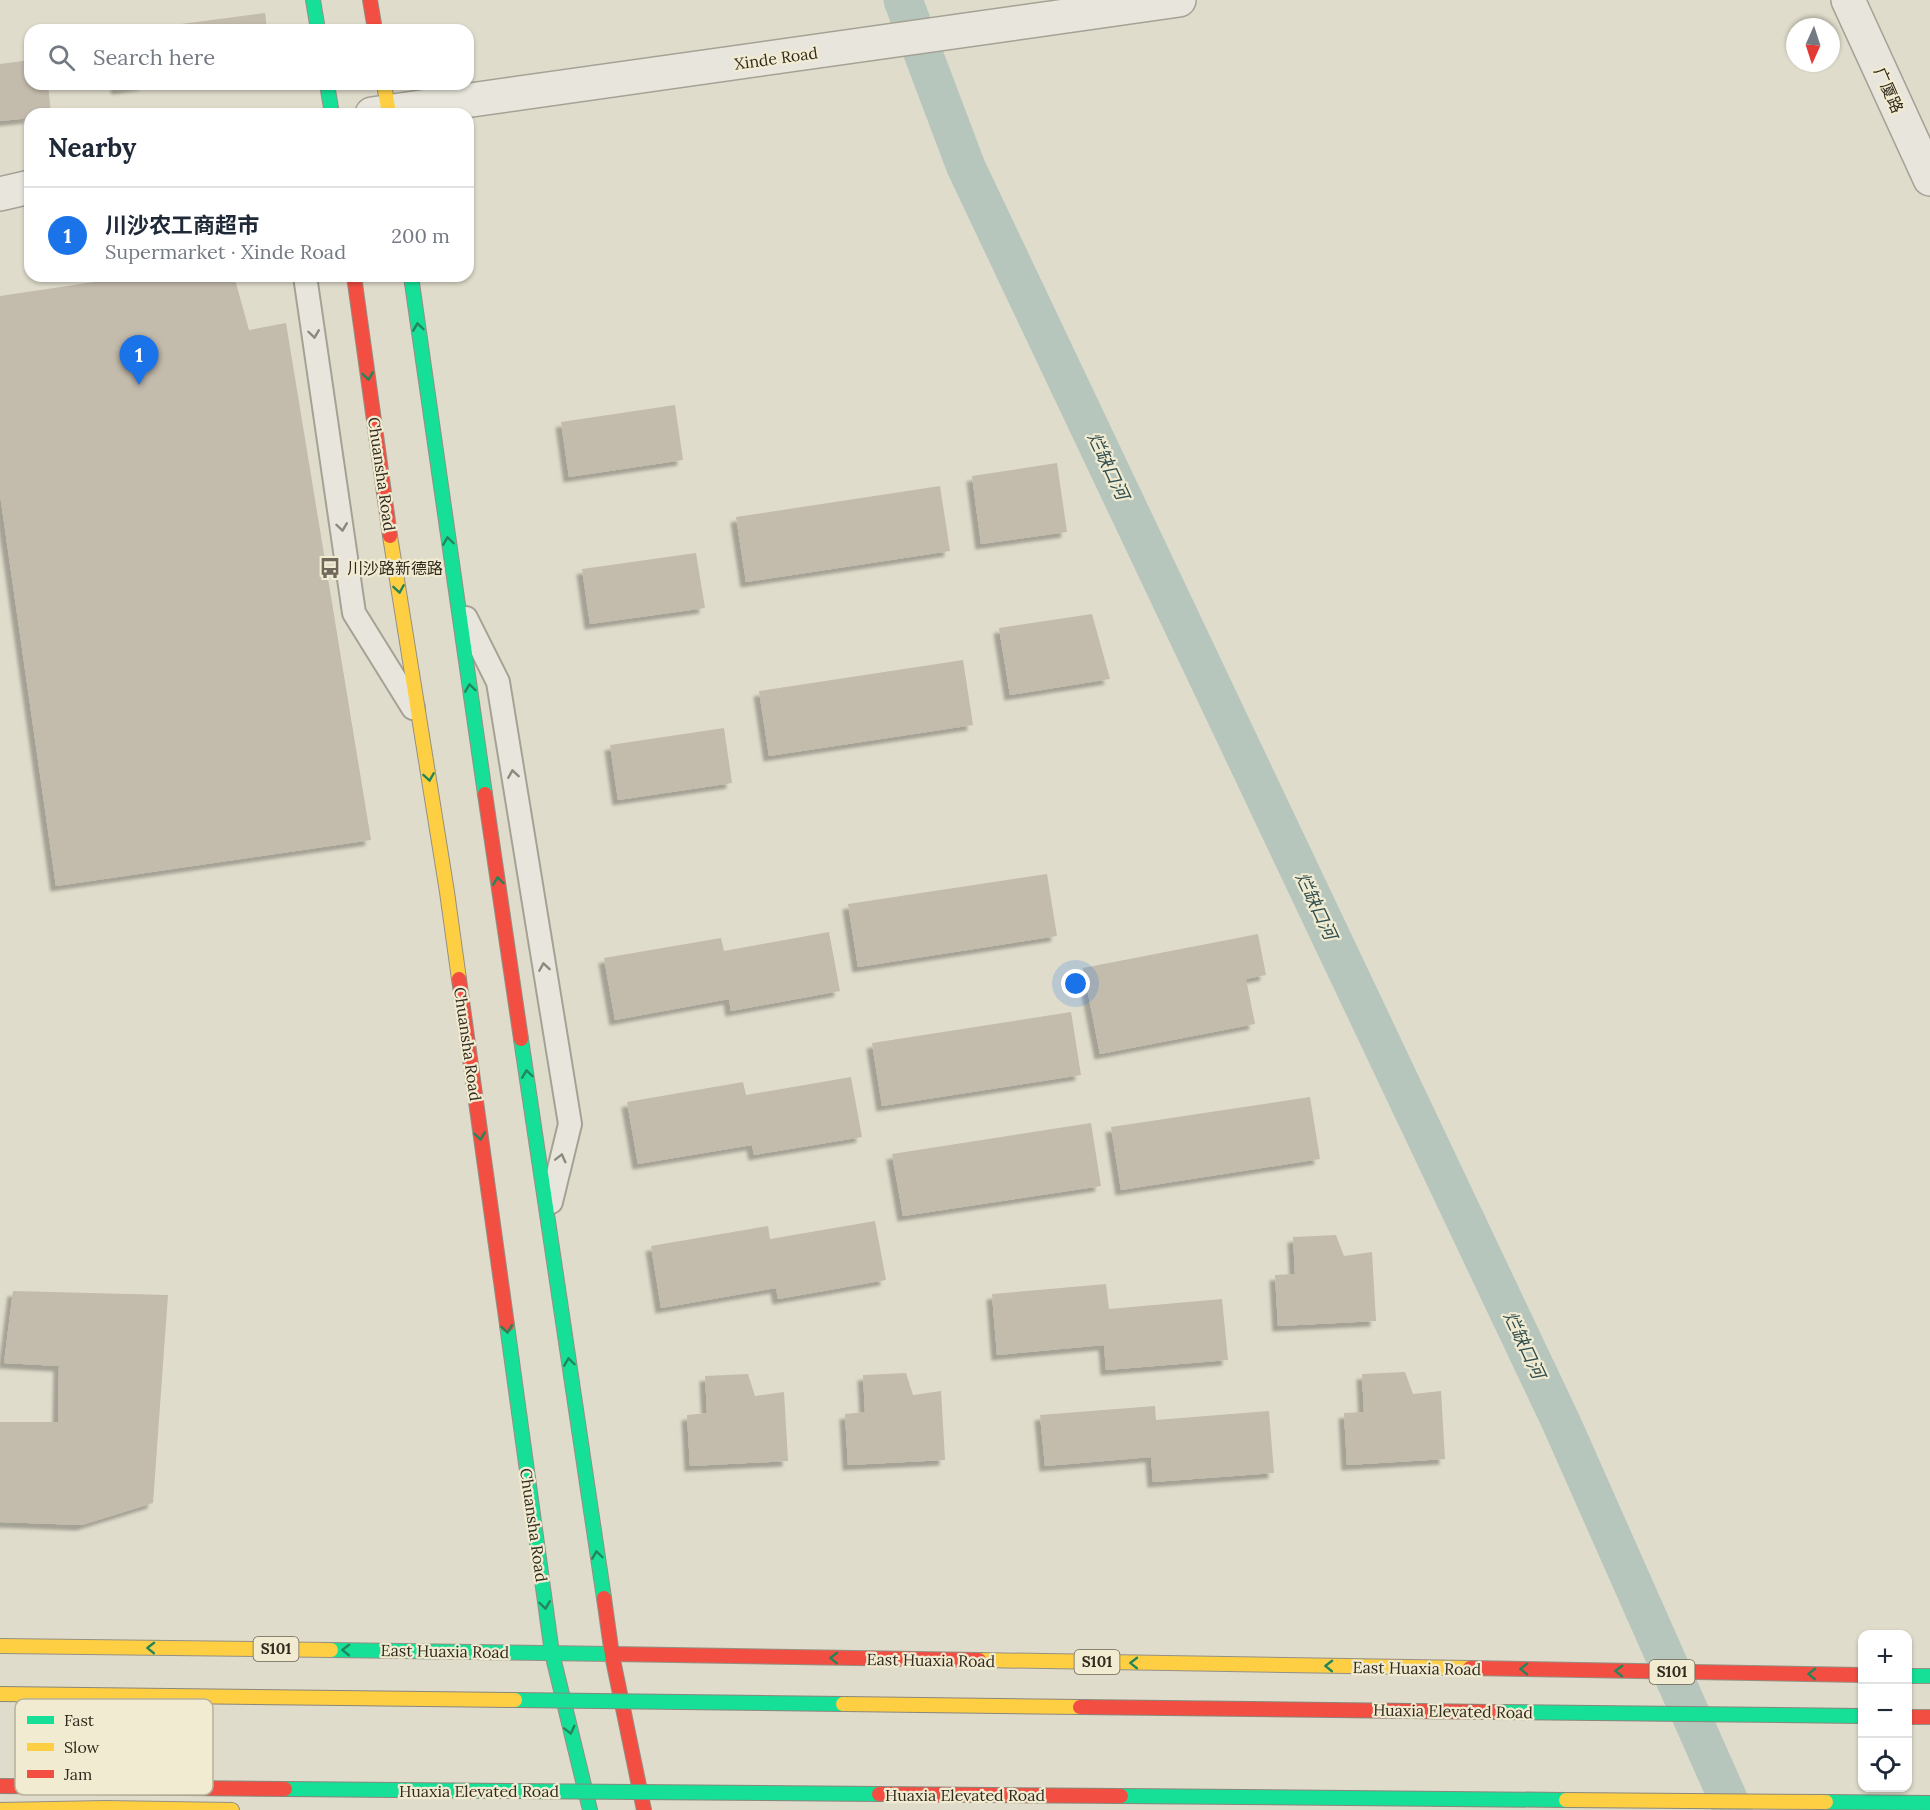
<!DOCTYPE html>
<html lang="en">
<head>
<meta charset="utf-8">
<style>
	:root { --surface:#fff; --page:#f6f6f7; --text:#1f2937; --muted:#747a83; --line:#e0e1e3; --accent:#1a73e8 }
	body { margin:0; font-family:Lora,"Noto Sans SC",serif; background:var(--page); color:var(--text) }
	.controls { position:absolute; right:18px; bottom:18px; display:grid; overflow:hidden; border-radius:12px; box-shadow:0 2px 4px #0004 }
	.controls button { width:54px; height:54px; display:grid; place-items:center; padding:0; border:0; border-bottom:2px solid var(--line); background:var(--surface); color:var(--text); font:30px sans-serif }
	.compass { position:absolute; left:1786px; top:18px; width:54px; height:54px; border-radius:50%; background:var(--surface); box-shadow:0 2px 4px #0004; rotate:183deg }
	.you { position:absolute; left:1076px; top:984px; width:21px; height:21px; margin:-15px; border:4px solid #fff; border-radius:50%; background:#1a73e8; box-shadow:0 0 0 9px #1a73e833 }
	.badge { display:grid; place-items:center; width:39px; height:39px; border-radius:50%; background:var(--accent); color:#fff; font-size:20px; font-weight:700 }
	.pin { position:absolute; translate:-50% -50px; filter:drop-shadow(0 2px 3px #0008) }
	.pin::after { content:''; position:absolute; top:32px; width:21px; height:18px; background:inherit; clip-path:polygon(0 0,100% 0,50% 100%) }
	.list { margin:0; padding:0; list-style:none }
	h2 { display:flex; justify-content:space-between; align-items:center; height:78px; margin:0; padding:0 24px; font-size:26px }
	h2 small { font-size:20px; font-weight:400; color:var(--muted) }
	.list li { display:grid; grid-template-columns:39px 1fr auto; gap:18px; align-items:center; box-sizing:border-box; height:96px; padding:0 24px; border-top:2px solid var(--line) }
	.list b { display:block; font-size:22px; white-space:nowrap }
	.list p { margin:0; font-size:20px; white-space:nowrap; color:var(--muted) }
	.list em { font-size:20px; font-style:normal; color:var(--muted) }
	.icon { flex:none; width:33px; height:33px; fill:none; stroke:currentColor; stroke-width:2; stroke-linecap:round; stroke-linejoin:round }
	.map { position:relative; flex:none; width:1930px; height:1810px; overflow:hidden }
	.search { position:absolute; background:var(--surface); box-shadow:0 2px 4px #0004; left:24px; top:24px; width:450px; height:66px; display:flex; align-items:center; gap:15px; box-sizing:border-box; padding:0 21px; border-radius:18px; color:var(--muted); font-size:22px }
	.panel { position:absolute; background:var(--surface); box-shadow:0 2px 4px #0004; left:24px; top:108px; width:450px; height:174px; border-radius:18px }
	.map>svg:first-child { display:block }
	.lines { fill:none; stroke-linecap:round; stroke-linejoin:round }
	.canal { stroke:#b6c6bd; stroke-width:39 }
	.building { fill:#c3bbac; filter:url(#shadow) }
	.lane-casing { stroke:#a5a195; stroke-width:26 }
	.street-casing { stroke:#a5a195; stroke-width:36 }
	.fast-casing { stroke:#959084; stroke-width:16 }
	.slow-casing { stroke:#959084; stroke-width:16 }
	.jam-casing { stroke:#959084; stroke-width:16 }
	.lane { stroke:#e8e6dc; stroke-width:22 }
	.street { stroke:#e8e6dc; stroke-width:33 }
	.fast { stroke:#16e098; stroke-width:14 }
	.slow { stroke:#ffcf43; stroke-width:14 }
	.jam { stroke:#f24e42; stroke-width:14 }
	.fast-bridge-casing { stroke:#8a867b; stroke-width:16; stroke-linecap:butt }
	.slow-bridge-casing { stroke:#8a867b; stroke-width:16; stroke-linecap:butt }
	.jam-bridge-casing { stroke:#8a867b; stroke-width:16; stroke-linecap:butt }
	.fast-bridge { stroke:#16e098; stroke-width:14 }
	.slow-bridge { stroke:#ffcf43; stroke-width:14 }
	.jam-bridge { stroke:#f24e42; stroke-width:14 }
	.oneway { stroke:#24855b }
	.oneway2 { stroke:#8d887d }
	.labels { text-anchor:middle; stroke-width:4.5; stroke-linejoin:round; paint-order:stroke }
	.shield { fill:#f1ebd1; stroke:#6b6454; stroke-width:1.5 }
	.shield-label { font-size:15px; font-weight:bold; fill:#322a1e }
	.street-label { font-size:16px; fill:#322a1e; stroke:#f1ebd1 }
	.poi-label { font-size:16px; fill:#322a1e; stroke:#f1ebd1; text-anchor:start }
	.water-label { font-size:18px; font-style:italic; fill:#2f4e50; stroke:#f1ebd1 }
	.key { fill:#f1ebd1; stroke:#b8b19b; stroke-width:1.5 }
	.key-label { font-size:16px; fill:#322a1e }
</style>
</head>
<body>
<div class="map">
<svg width="1930" height="1810" viewBox="0 0 1930 1810">
	<defs>
		<filter id="shadow"><feDropShadow dx="-5.5" dy="5.5" stdDeviation="1.5" flood-color="#0004"/></filter>
	</defs>
	<rect width="100%" height="100%" fill="#e0dccb"/>
	<g class="lines">
		<path class="canal" d="M 903,0 L 966,167 L 1561,1422 L 1733,1810"/>
	</g>
	<g class="building">
		<path d="M 265,13 L 267,30 L 144,30 L 143,29 Z"/>
		<path d="M 30,60 L 30,84 L 48,84 L 51,114 L 30,114 L 30,118 L 0,121 L 0,64 Z"/>
		<path d="M 116,84 L 145,84 L 145,85 L 117,89 Z"/>
		<path d="M 134,276 L 234,276 L 249,330 L 286,323 L 371,840 L 56,886 L 0,494 L 0,296 Z"/>
		<path d="M 675,405 L 683,460 L 569,477 L 561,422 Z"/>
		<path d="M 1057,463 L 1067,532 L 981,544 L 972,476 Z"/>
		<path d="M 940,486 L 950,551 L 746,582 L 736,517 Z"/>
		<path d="M 696,553 L 705,608 L 590,624 L 582,569 Z"/>
		<path d="M 1092,614 L 1110,679 L 1010,695 L 999,628 Z"/>
		<path d="M 963,660 L 973,725 L 769,756 L 759,691 Z"/>
		<path d="M 724,728 L 732,783 L 618,800 L 610,745 Z"/>
		<path d="M 1047,874 L 1057,936 L 858,967 L 848,904 Z"/>
		<path d="M 829,932 L 840,991 L 731,1011 L 729,999 L 615,1020 L 604,958 L 721,938 L 724,951 Z"/>
		<path d="M 1258,934 L 1266,975 L 1246,979 L 1255,1024 L 1100,1054 L 1083,968 Z"/>
		<path d="M 1071,1012 L 1081,1075 L 882,1106 L 872,1043 Z"/>
		<path d="M 851,1077 L 862,1137 L 754,1155 L 752,1145 L 638,1164 L 627,1102 L 743,1082 L 746,1095 Z"/>
		<path d="M 1310,1097 L 1320,1159 L 1121,1190 L 1111,1127 Z"/>
		<path d="M 1091,1123 L 1101,1186 L 903,1216 L 892,1154 Z"/>
		<path d="M 875,1221 L 886,1280 L 778,1299 L 776,1288 L 661,1308 L 651,1246 L 768,1226 L 770,1239 Z"/>
		<path d="M 1336,1235 L 1344,1256 L 1372,1252 L 1376,1321 L 1278,1326 L 1275,1275 L 1295,1274 L 1293,1237 Z"/>
		<path d="M 1106,1284 L 1109,1309 L 1222,1299 L 1228,1360 L 1106,1370 L 1104,1345 L 997,1355 L 992,1294 Z"/>
		<path d="M 13,1291 L 168,1295 L 153,1503 L 82,1525 L 0,1522 L 0,1422 L 58,1422 L 59,1366 L 4,1363 Z"/>
		<path d="M 1405,1372 L 1413,1394 L 1441,1391 L 1445,1459 L 1347,1465 L 1344,1413 L 1364,1412 L 1362,1374 Z"/>
		<path d="M 906,1373 L 913,1395 L 941,1391 L 945,1460 L 848,1465 L 845,1414 L 865,1412 L 863,1375 Z"/>
		<path d="M 748,1374 L 755,1396 L 784,1392 L 788,1461 L 690,1466 L 687,1415 L 707,1413 L 705,1376 Z"/>
		<path d="M 1155,1406 L 1156,1420 L 1269,1411 L 1274,1473 L 1153,1482 L 1151,1457 L 1045,1466 L 1040,1415 Z"/>
	</g>
	<g class="lines">
		<defs>
			<g id="lane">
				<path d="M 305,276 L 354,613 L 413,708"/>
				<path d="M 466,618 L 498,682 L 570,1124 L 551,1202"/>
			</g>
			<g id="street">
				<path d="M 1848,0 L 1930,179"/>
				<path d="M 372,114 L 1179,0"/>
				<path d="M 0,194 L 30,187"/>
			</g>
			<g id="fast">
				<path d="M 313,0 L 318,30"/>
				<path d="M 327,84 L 332,114"/>
				<path d="M 411,276 L 485,794"/>
				<path d="M 521,1039 L 604,1598"/>
				<path d="M 507,1325 L 552,1653 L 590,1810"/>
				<path d="M 331,1650 L 613,1654"/>
				<path d="M 1908,1676 L 1930,1676"/>
			</g>
			<g id="slow">
				<path d="M 384,84 L 389,114"/>
				<path d="M 390,536 L 447,892 L 459,979"/>
				<path d="M 0,1646 L 331,1650"/>
				<path d="M 979,1660 L 1470,1668"/>
				<path d="M 0,1810 L 105,1808 L 232,1810"/>
			</g>
			<g id="jam">
				<path d="M 370,0 L 375,30"/>
				<path d="M 354,276 L 390,536"/>
				<path d="M 485,794 L 521,1039"/>
				<path d="M 459,979 L 507,1325"/>
				<path d="M 604,1598 L 612,1655 L 644,1810"/>
				<path d="M 613,1654 L 979,1660"/>
				<path d="M 1470,1668 L 1862,1675"/>
				<path d="M 1908,1717 L 1930,1717"/>
			</g>
		</defs>
		<use href="#lane" class="lane-casing"/>
		<use href="#street" class="street-casing"/>
		<use href="#fast" class="fast-casing"/>
		<use href="#slow" class="slow-casing"/>
		<use href="#jam" class="jam-casing"/>
		<use href="#lane" class="lane"/>
		<use href="#street" class="street"/>
		<use href="#fast" class="fast"/>
		<use href="#slow" class="slow"/>
		<use href="#jam" class="jam"/>
		<defs>
			<g id="fast-bridge">
				<path d="M 515,1700 L 843,1704"/>
				<path d="M 1494,1712 L 1862,1716"/>
				<path d="M 285,1789 L 879,1794"/>
				<path d="M 1121,1796 L 1566,1800"/>
				<path d="M 1826,1802 L 1930,1803"/>
			</g>
			<g id="slow-bridge">
				<path d="M 0,1694 L 515,1700"/>
				<path d="M 843,1704 L 1080,1707"/>
				<path d="M 1566,1800 L 1826,1802"/>
			</g>
			<g id="jam-bridge">
				<path d="M 1080,1707 L 1494,1712"/>
				<path d="M 0,1786 L 285,1789"/>
				<path d="M 879,1794 L 1121,1796"/>
			</g>
		</defs>
		<use href="#fast-bridge" class="fast-bridge-casing"/>
		<use href="#slow-bridge" class="slow-bridge-casing"/>
		<use href="#jam-bridge" class="jam-bridge-casing"/>
		<use href="#fast-bridge" class="fast-bridge"/>
		<use href="#slow-bridge" class="slow-bridge"/>
		<use href="#jam-bridge" class="jam-bridge"/>
	</g>
	<defs><path id="oneway-chevron" d="M-2-3.5L2.5 0L-2 3.5" fill="none" stroke-width="1.6" stroke-linecap="round" stroke-linejoin="round" transform="scale(1.5)"/></defs>
	<g class="oneway">
		<use href="#oneway-chevron" transform="translate(418 327) rotate(-98)"/>
		<use href="#oneway-chevron" transform="translate(368 376) rotate(82)"/>
		<use href="#oneway-chevron" transform="translate(448 541) rotate(-98)"/>
		<use href="#oneway-chevron" transform="translate(399 589) rotate(81)"/>
		<use href="#oneway-chevron" transform="translate(470 688) rotate(-98)"/>
		<use href="#oneway-chevron" transform="translate(429 777) rotate(81)"/>
		<use href="#oneway-chevron" transform="translate(498 881) rotate(-98)"/>
		<use href="#oneway-chevron" transform="translate(527 1074) rotate(-98)"/>
		<use href="#oneway-chevron" transform="translate(480 1136) rotate(82)"/>
		<use href="#oneway-chevron" transform="translate(507 1329) rotate(82)"/>
		<use href="#oneway-chevron" transform="translate(569 1362) rotate(-98)"/>
		<use href="#oneway-chevron" transform="translate(597 1555) rotate(-98)"/>
		<use href="#oneway-chevron" transform="translate(545 1605) rotate(82)"/>
		<use href="#oneway-chevron" transform="translate(151 1648) rotate(-179)"/>
		<use href="#oneway-chevron" transform="translate(346 1650) rotate(-179)"/>
		<use href="#oneway-chevron" transform="translate(834 1658) rotate(-179)"/>
		<use href="#oneway-chevron" transform="translate(1134 1663) rotate(-179)"/>
		<use href="#oneway-chevron" transform="translate(1329 1666) rotate(-179)"/>
		<use href="#oneway-chevron" transform="translate(1524 1669) rotate(-179)"/>
		<use href="#oneway-chevron" transform="translate(1619 1671) rotate(-179)"/>
		<use href="#oneway-chevron" transform="translate(1812 1674) rotate(-179)"/>
		<use href="#oneway-chevron" transform="translate(570 1730) rotate(76)"/>
	</g>
	<g class="oneway2">
		<use href="#oneway-chevron" transform="translate(314 334) rotate(82)"/>
		<use href="#oneway-chevron" transform="translate(342 527) rotate(82)"/>
		<use href="#oneway-chevron" transform="translate(513 774) rotate(-99)"/>
		<use href="#oneway-chevron" transform="translate(544 967) rotate(-99)"/>
		<use href="#oneway-chevron" transform="translate(561 1158) rotate(-76)"/>
	</g>
	<defs>
		<symbol id="bus-bare" viewBox="-9 -9 18 18"><path d="M-5-6H5V4H4V6H2V4H-2V6H-4V4H-5ZM-3.5-4V0h7V-4ZM-3.5 1.2v1.5H-2V1.2ZM2 1.2v1.5H3.5V1.2Z" fill="#6f685b" stroke="#f1ebd1" stroke-width="2.5" paint-order="stroke"/></symbol>
	</defs>
	<g fill-rule="evenodd">
		<use href="#bus-bare" x="315" y="553" width="30" height="30"/>
	</g>
	<g class="labels">
		<g class="shield">
			<rect x="253.5" y="1637" width="45" height="24" rx="4.5"/>
			<rect x="1074.5" y="1650" width="45" height="24" rx="4.5"/>
			<rect x="1649.5" y="1660" width="45" height="24" rx="4.5"/>
		</g>
		<g class="shield-label">
			<text x="276" y="1654">S101</text>
			<text x="1097" y="1667">S101</text>
			<text x="1672" y="1677">S101</text>
		</g>
		<g class="street-label">
			<text transform="translate(776 58) rotate(-8)" y="6">Xinde Road</text>
			<text transform="translate(1889 90) rotate(66)" y="6">广厦路</text>
			<text transform="translate(382 474) rotate(82)" y="6">Chuansha Road</text>
			<text transform="translate(468 1044) rotate(82)" y="6">Chuansha Road</text>
			<text transform="translate(534 1525) rotate(82)" y="6">Chuansha Road</text>
			<text transform="translate(445 1651) rotate(1)" y="6">East Huaxia Road</text>
			<text transform="translate(931 1660) rotate(1)" y="6">East Huaxia Road</text>
			<text transform="translate(1417 1668) rotate(1)" y="6">East Huaxia Road</text>
			<text transform="translate(1453 1711) rotate(1)" y="6">Huaxia Elevated Road</text>
			<text x="479" y="1797">Huaxia Elevated Road</text>
			<text x="965" y="1801">Huaxia Elevated Road</text>
		</g>
		<g class="poi-label">
			<text x="347" y="574">川沙路新德路</text>
		</g>
		<g class="water-label">
			<text transform="translate(1108 466) rotate(65)" y="6">烂缺口河</text>
			<text transform="translate(1316 906) rotate(65)" y="6">烂缺口河</text>
			<text transform="translate(1524 1345) rotate(65)" y="6">烂缺口河</text>
		</g>
	</g>
	<rect x="15" y="1699" width="198" height="96" rx="9" class="key"/>
	<rect x="27" y="1716" width="27" height="8" fill="#16e098"/>
	<rect x="27" y="1743" width="27" height="8" fill="#ffcf43"/>
	<rect x="27" y="1770" width="27" height="8" fill="#f24e42"/>
	<g class="key-label">
		<text x="64" y="1726">Fast</text>
		<text x="64" y="1753">Slow</text>
		<text x="64" y="1780">Jam</text>
	</g>
</svg>
<div class="controls">
<button>+</button>
<button>−</button>
<button><svg class="icon" aria-label="locate" viewBox="0 0 24 24"><circle cx="12" cy="12" r="6"/><path d="M12 2v4M12 18v4M2 12h4M18 12h4"/></svg></button>
</div>
<svg class="compass" viewBox="-18 -18 36 36"><path d="M0-13l5 13h-10z" fill="#e53935"/><path d="M0 13l5-13h-10z" fill="#747a83"/></svg>
<div class="you"></div>
<div class="pin badge" style="left:139px;top:385px">1</div>
<div class="search"><svg class="icon" aria-label="search" viewBox="0 0 24 24"><circle cx="10" cy="10" r="6"/><path d="M15 15l6 6"/></svg>Search here</div>
<section class="panel">
<h2>Nearby<small></small></h2>
<ul class="list">
<li><span class="badge">1</span><div><b>川沙农工商超市</b><p>Supermarket · Xinde Road</p></div><em>200 m</em></li>
</ul>
</section>
</div>
</body>
</html>
